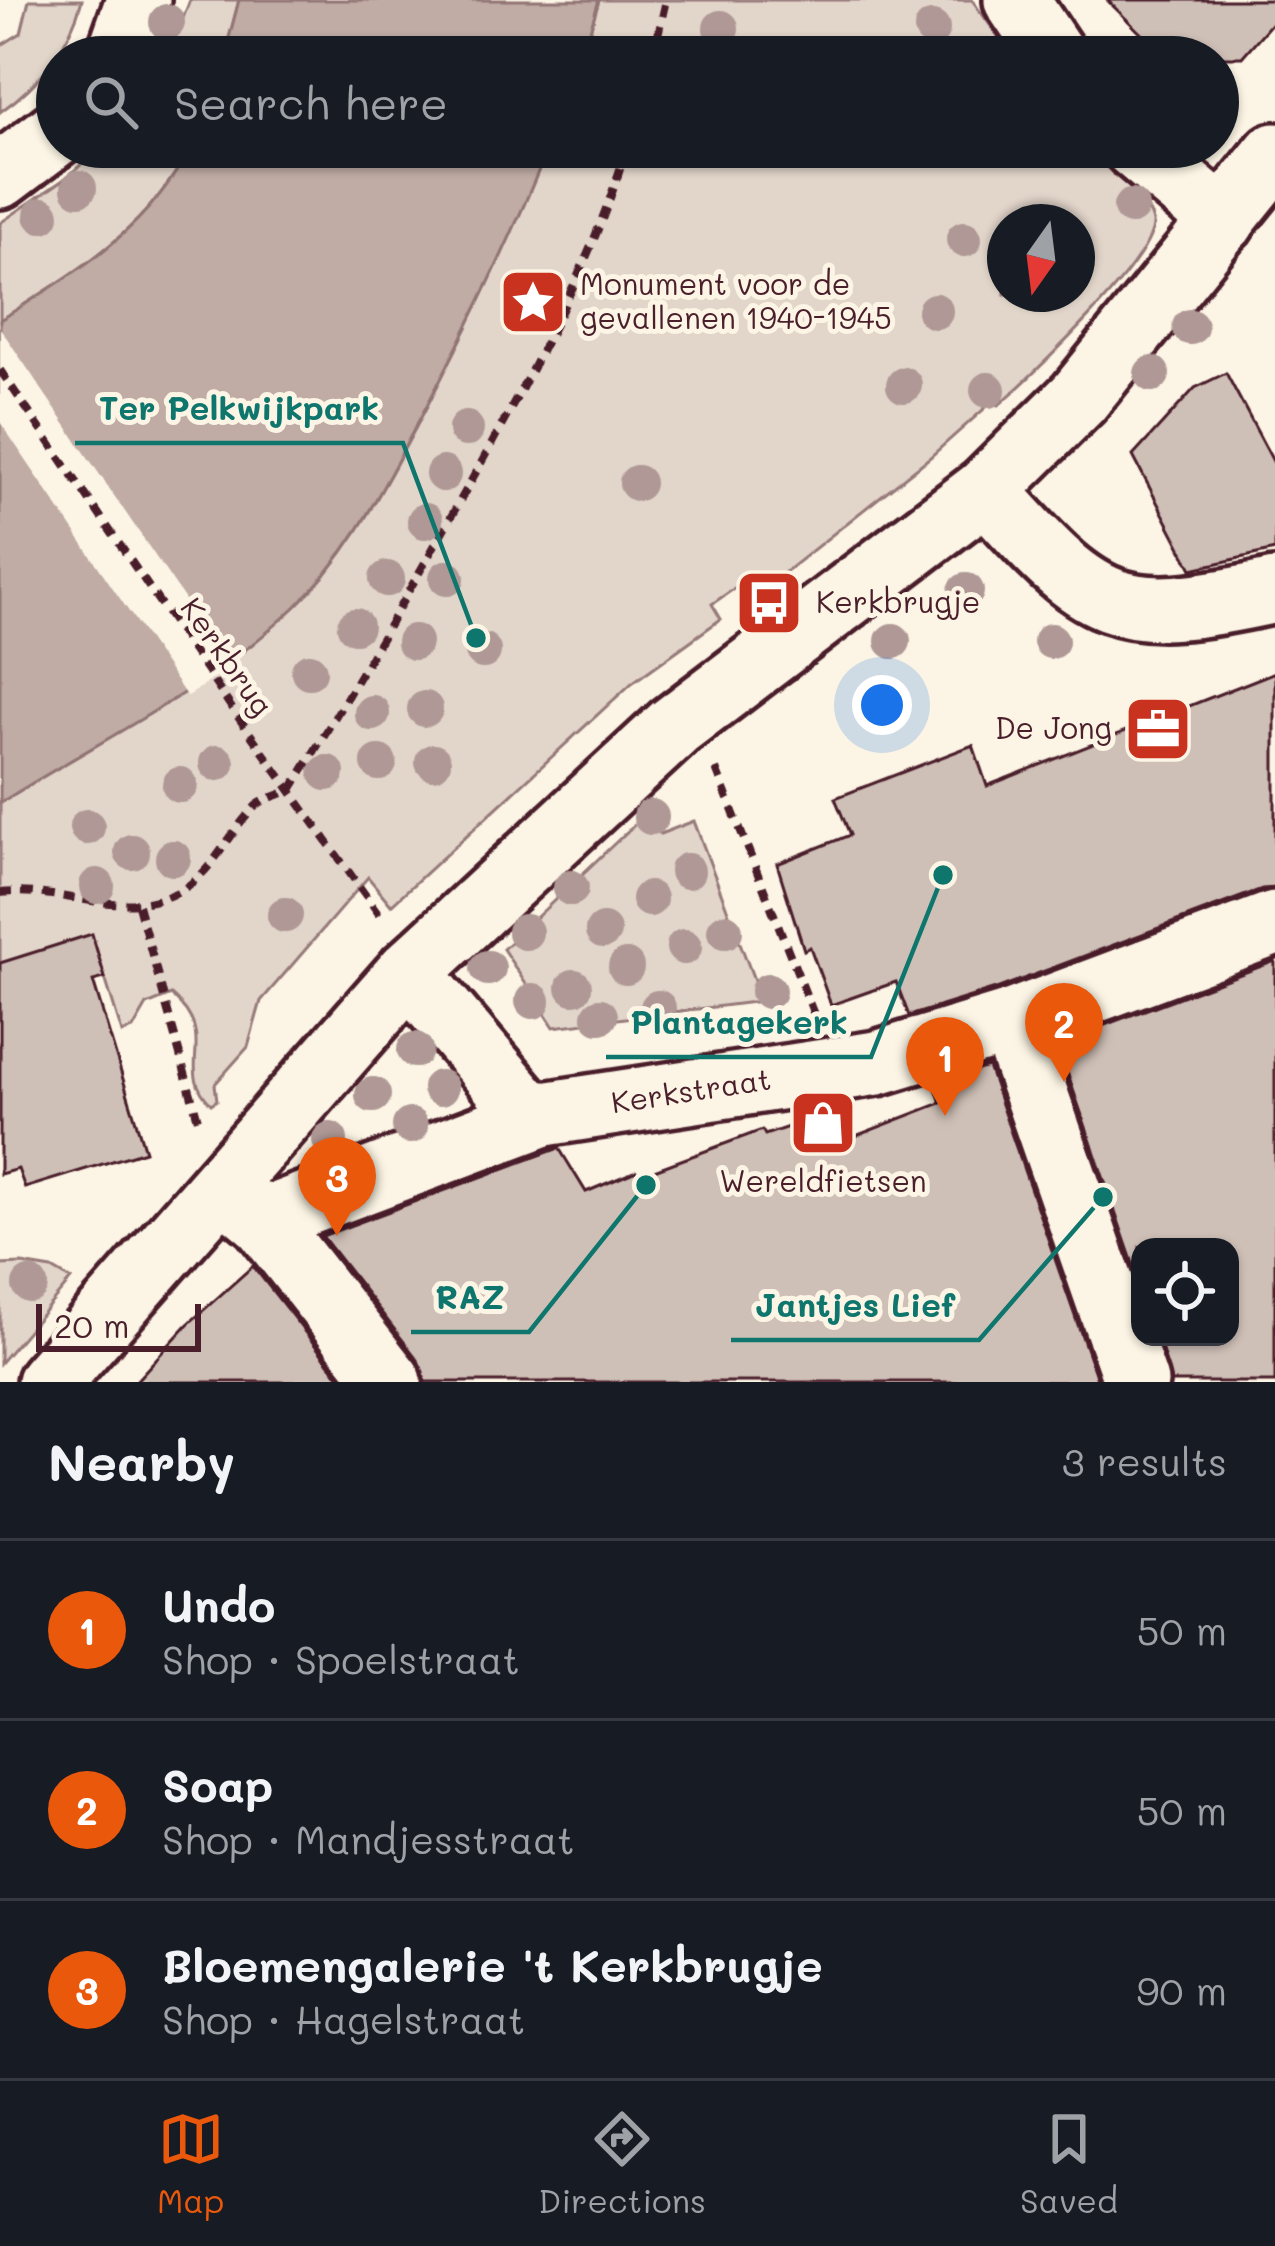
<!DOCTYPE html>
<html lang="en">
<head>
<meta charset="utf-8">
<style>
	:root { --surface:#171b24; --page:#20242c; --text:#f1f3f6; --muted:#9ea1a6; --line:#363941; --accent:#ea580c }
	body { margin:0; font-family:Mali,sans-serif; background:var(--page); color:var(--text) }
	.controls { position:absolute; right:36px; bottom:36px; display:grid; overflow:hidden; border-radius:24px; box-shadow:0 3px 9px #0004 }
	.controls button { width:108px; height:108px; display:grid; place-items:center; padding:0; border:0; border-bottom:3px solid var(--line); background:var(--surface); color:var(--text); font:60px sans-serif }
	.compass { position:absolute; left:987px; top:204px; width:108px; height:108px; border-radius:50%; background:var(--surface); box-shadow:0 3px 9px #0004; rotate:194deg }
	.scale { position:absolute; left:36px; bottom:30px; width:165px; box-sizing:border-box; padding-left:12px; border:6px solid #4a1f2b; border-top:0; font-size:33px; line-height:42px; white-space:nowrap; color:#4a1f2b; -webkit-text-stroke:9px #fcf5e5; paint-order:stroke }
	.you { position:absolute; left:882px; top:705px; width:42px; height:42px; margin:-30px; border:9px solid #fff; border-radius:50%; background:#1a73e8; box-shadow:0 0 0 18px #1a73e833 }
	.badge { display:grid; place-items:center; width:78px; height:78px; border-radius:50%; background:var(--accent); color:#fff; font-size:39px; font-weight:700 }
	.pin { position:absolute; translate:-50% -99px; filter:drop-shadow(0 3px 6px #0008) }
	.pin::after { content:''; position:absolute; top:63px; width:42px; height:36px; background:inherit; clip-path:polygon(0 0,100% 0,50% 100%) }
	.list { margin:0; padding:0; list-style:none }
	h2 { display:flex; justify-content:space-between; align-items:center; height:156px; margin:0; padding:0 48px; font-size:51px }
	h2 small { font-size:39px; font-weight:400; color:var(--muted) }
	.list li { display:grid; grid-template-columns:78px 1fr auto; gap:36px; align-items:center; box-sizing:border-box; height:180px; padding:0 48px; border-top:3px solid var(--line) }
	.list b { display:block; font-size:45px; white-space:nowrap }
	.list p { margin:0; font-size:39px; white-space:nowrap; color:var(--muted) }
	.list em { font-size:39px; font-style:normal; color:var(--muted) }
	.icon { flex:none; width:66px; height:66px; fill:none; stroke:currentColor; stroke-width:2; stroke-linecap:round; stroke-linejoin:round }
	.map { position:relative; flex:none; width:1275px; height:1382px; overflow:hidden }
	.search { position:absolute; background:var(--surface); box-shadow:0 3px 9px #0004; left:36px; right:36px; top:36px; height:132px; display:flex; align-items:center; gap:30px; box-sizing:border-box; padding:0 42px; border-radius:66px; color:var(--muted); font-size:45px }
	.sheet { height:696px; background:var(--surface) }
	nav { display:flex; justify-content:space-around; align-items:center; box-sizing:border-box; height:168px; border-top:3px solid var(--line); background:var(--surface); font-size:33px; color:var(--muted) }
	nav a { display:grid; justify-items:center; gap:6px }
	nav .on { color:var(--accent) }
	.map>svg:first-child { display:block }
	.green { fill:#e2d5ca; stroke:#967a7a; stroke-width:3; fill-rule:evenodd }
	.water { fill:#c0aca5; stroke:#917474; stroke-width:3 }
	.pier { fill:#fcf5e5 }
	.building { fill:#cfc0b7; stroke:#4a1f2b; stroke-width:3 }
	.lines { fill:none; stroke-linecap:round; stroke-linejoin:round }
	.minor-casing { stroke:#4a1f2b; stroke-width:72 }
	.path { stroke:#4a1f2b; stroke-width:8; stroke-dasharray:12 9; stroke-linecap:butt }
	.minor { stroke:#fcf5e5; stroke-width:63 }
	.tree { fill:#af9895 }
	.labels { text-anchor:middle; stroke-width:10; stroke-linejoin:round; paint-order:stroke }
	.poi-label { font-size:30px; fill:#4a1f2b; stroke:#fcf5e5; text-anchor:start }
	.street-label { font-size:30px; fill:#4a1f2b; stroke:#fcf5e5 }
	.leader { fill:none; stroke:#0f766e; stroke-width:4.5 }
	.callout-dot { fill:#0f766e; stroke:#fcf5e5; stroke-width:4.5 }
	.callout-label { font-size:33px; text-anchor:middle; font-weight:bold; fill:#0f766e; stroke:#fcf5e5; stroke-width:10; stroke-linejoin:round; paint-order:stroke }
</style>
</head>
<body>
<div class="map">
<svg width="1275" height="1382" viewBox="0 0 1275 1382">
	<rect width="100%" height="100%" fill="#fcf5e5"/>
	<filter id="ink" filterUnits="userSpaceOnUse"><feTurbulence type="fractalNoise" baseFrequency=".00833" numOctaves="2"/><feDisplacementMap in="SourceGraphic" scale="24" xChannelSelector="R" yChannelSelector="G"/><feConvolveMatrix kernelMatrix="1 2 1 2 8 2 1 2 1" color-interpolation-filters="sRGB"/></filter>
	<g filter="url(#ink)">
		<g class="green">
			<path d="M 29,0 L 82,0 C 69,47 40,84 0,112 L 0,46 L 21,33 Z"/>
			<path d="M 190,0 L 239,0 L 224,57 L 168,57 Z"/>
			<path d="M 599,0 L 972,0 L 1012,56 L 1017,57 L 582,57 Z"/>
			<path d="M 102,147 L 190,147 C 149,230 76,272 0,320 L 0,223 L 63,180 Z"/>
			<path d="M 548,147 L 1085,147 C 1102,163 1150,200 1153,222 C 1157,258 1029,378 999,405 L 991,403 L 929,458 L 760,592 L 748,579 L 712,604 L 721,619 L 632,683 L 391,905 L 368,877 L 261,1001 L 248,1047 L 215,1084 L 217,1100 L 211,1104 C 173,1067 222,1038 171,995 L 147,1005 L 133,1029 L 122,1033 L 94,942 L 84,937 L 0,963 L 0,803 C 99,740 209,688 295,607 C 350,555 380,493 416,427 C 464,336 510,243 548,147 ZM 1005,222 L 1077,222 L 1077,294 L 1005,294 Z"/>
			<path d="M 650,810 L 660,834 L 694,821 L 762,1001 L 554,1027 L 503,949 Z"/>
			<path d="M 22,1264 L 52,1269 L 71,1280 L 0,1363 L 0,1265 Z"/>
		</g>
		<g class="water">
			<path d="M 239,0 L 599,0 L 582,57 L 224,57 Z"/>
			<path d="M 190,147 L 548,147 C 510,243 464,336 416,426 C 380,493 350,554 295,607 C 210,689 99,740 0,803 L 0,320 C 76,272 149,230 190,147 Z"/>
		</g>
		<path class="pier" d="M 0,328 L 230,666 L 187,697 L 0,422 Z"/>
		<g class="building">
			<path d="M 1107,0 L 1275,0 L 1275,19 L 1242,57 L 1165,57 Z"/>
			<path d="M 1226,373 L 1275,465 L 1275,550 L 1192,569 L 1133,456 L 1195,388 Z"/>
			<path d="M 1275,672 L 1275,888 L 1262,889 L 999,988 L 909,1016 L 896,982 L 831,1005 L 810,947 L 804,950 L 777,864 L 850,835 L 835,798 L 973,745 L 987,786 Z"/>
			<path d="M 92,934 L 105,978 L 93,981 L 145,1151 L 25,1188 L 18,1169 L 0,1174 L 0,963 Z"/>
			<path d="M 1275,961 L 1275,1382 L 1171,1382 L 1158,1337 L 1230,1337 L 1230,1247 L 1140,1247 L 1140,1284 L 1057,1043 Z"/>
			<path d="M 988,1067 L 1098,1382 L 425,1382 L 418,1360 L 322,1236 L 559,1148 L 586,1192 L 636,1171 L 638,1176 L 762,1130 L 765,1135 L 838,1110 L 848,1139 L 941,1103 L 934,1083 Z"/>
			<path d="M 253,1266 L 344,1382 L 135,1382 L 187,1325 Z"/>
		</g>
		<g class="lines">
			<defs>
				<g id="minor">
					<path d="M 1016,0 L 1054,57"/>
					<path d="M 118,57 L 138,0"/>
					<path d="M 1135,147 L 1223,221"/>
					<path d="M 0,176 L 57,133"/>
					<path d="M 986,490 C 1094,611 1113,627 1275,591"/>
					<path id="s1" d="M 409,972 L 525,1109 L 544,1114 L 877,1063 L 1011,1022 L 1275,923"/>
					<path d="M 1011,1022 L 1136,1382"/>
					<path d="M 233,1195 L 263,1220 L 390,1382"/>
					<path d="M 263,1220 L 544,1114"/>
					<path d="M 49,1382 L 409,972 L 674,727 L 986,490 L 1079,398 L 1275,155"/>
				</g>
			</defs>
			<use href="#minor" class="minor-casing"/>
			<g class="path">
				<path d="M 653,57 L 666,0"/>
				<path d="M 0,370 L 231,707 L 381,917"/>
				<path d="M 716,769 L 815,1017"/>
				<path d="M 0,893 C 60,886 127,923 183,889 C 215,870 230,830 257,805 C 266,798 280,795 291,790 C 358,680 422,569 485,456 C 540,356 594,257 627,147"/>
				<path d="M 138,905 L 199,1123"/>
			</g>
			<use href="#minor" class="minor"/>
		</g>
		<g class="tree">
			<circle cx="167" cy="22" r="18"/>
			<circle cx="721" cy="28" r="18"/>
			<circle cx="932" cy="29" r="18"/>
			<circle cx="79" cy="188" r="18"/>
			<circle cx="1131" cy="207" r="18"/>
			<circle cx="42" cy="215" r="18"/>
			<circle cx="964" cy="239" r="18"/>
			<circle cx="935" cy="311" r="18"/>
			<circle cx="1190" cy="327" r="18"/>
			<circle cx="1152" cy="374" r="18"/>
			<circle cx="904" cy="385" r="18"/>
			<circle cx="988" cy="390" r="18"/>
			<circle cx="466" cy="429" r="18"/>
			<circle cx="443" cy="474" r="18"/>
			<circle cx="637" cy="483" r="18"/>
			<circle cx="425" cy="521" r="18"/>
			<circle cx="447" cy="578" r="18"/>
			<circle cx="387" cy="579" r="18"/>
			<circle cx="966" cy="591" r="18"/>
			<circle cx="355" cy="626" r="18"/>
			<circle cx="893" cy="641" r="18"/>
			<circle cx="1051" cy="641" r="18"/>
			<circle cx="414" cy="642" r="18"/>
			<circle cx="483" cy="651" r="18"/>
			<circle cx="309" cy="671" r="18"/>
			<circle cx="425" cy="709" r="18"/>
			<circle cx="372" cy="713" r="18"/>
			<circle cx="433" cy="762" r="18"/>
			<circle cx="217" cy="763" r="18"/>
			<circle cx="379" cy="763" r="18"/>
			<circle cx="327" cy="773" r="18"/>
			<circle cx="180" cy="785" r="18"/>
			<circle cx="651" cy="817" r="18"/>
			<circle cx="87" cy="827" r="18"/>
			<circle cx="132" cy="852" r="18"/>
			<circle cx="173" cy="858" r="18"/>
			<circle cx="687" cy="871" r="18"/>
			<circle cx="97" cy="886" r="18"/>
			<circle cx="571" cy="888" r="18"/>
			<circle cx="649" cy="899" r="18"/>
			<circle cx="285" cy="915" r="18"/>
			<circle cx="603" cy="931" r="18"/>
			<circle cx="725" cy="931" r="18"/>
			<circle cx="525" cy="932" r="18"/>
			<circle cx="684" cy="947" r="18"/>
			<circle cx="626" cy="967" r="18"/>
			<circle cx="488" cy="968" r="18"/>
			<circle cx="574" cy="987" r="18"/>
			<circle cx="768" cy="991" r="18"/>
			<circle cx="533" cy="1001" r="18"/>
			<circle cx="658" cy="1008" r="18"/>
			<circle cx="600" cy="1016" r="18"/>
			<circle cx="415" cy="1050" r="18"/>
			<circle cx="440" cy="1088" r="18"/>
			<circle cx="373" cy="1095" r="18"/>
			<circle cx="410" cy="1126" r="18"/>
			<circle cx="330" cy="1140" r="18"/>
			<circle cx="30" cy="1285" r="18"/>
		</g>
	</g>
	<defs>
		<symbol id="sight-square" viewBox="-11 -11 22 22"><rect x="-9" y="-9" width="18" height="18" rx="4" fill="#c8321e" stroke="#fcf5e5"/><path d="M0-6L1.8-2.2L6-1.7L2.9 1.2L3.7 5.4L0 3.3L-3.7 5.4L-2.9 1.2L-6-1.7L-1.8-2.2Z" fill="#fff"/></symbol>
		<symbol id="bus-square" viewBox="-11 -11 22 22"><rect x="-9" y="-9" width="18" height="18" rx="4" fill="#c8321e" stroke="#fcf5e5"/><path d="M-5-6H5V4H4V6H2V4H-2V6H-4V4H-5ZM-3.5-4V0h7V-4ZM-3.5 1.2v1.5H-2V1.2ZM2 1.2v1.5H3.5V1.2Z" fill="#fff"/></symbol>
		<symbol id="office-square" viewBox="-11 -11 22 22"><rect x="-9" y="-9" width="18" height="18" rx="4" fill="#c8321e" stroke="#fcf5e5"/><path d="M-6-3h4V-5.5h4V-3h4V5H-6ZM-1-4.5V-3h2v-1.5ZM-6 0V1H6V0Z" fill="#fff"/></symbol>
		<symbol id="shop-square" viewBox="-11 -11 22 22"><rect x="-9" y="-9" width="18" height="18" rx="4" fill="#c8321e" stroke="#fcf5e5"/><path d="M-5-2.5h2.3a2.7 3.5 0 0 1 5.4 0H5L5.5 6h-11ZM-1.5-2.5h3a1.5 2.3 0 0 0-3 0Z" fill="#fff"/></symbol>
	</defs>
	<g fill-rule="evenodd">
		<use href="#sight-square" x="495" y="264" width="76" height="76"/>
		<use href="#bus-square" x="731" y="565" width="76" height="76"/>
		<use href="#office-square" x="1120" y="691" width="76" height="76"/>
		<use href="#shop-square" x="785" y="1085" width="76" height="76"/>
	</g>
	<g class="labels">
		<g class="poi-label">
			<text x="580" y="295">Monument voor de<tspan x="580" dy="34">gevallenen 1940-1945</tspan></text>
			<text x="816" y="613">Kerkbrugje</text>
			<text x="1112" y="739" text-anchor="end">De Jong</text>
			<text x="823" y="1192" text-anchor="middle">Wereldfietsen</text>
		</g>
		<g class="street-label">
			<text transform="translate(226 657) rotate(55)" y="10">Kerkbrug</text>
			<text dy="10" stroke="none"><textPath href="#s1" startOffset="348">Kerkstraat</textPath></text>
		</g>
	</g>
	<path class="leader" d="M476 638L403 443H75M943 875L871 1057H606M646 1185L529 1332H411M1103 1197L979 1340H731"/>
	<g class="callout-dot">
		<circle cx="476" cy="638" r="12"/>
		<circle cx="943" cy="875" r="12"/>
		<circle cx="646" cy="1185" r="12"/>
		<circle cx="1103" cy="1197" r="12"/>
	</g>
	<g class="callout-label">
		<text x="239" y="420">Ter Pelkwijkpark</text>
		<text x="739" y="1034">Plantagekerk</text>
		<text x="470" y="1309">RAZ</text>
		<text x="855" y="1317">Jantjes Lief</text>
	</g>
</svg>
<div class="controls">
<button><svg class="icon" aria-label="locate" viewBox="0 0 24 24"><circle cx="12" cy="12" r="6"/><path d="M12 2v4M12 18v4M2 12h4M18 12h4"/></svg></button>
</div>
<svg class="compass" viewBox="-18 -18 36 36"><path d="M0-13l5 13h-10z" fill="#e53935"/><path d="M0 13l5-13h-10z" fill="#9ea1a6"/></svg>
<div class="scale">20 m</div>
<div class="you"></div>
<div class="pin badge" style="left:945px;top:1116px">1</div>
<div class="pin badge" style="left:1064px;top:1082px">2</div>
<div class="pin badge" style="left:337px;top:1236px">3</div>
<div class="search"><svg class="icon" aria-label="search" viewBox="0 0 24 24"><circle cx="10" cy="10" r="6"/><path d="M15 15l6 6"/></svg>Search here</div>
</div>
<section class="sheet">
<h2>Nearby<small>3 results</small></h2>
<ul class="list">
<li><span class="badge">1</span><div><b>Undo</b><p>Shop · Spoelstraat</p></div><em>50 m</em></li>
<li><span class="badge">2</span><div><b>Soap</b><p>Shop · Mandjesstraat</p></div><em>50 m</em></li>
<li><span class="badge">3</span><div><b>Bloemengalerie 't Kerkbrugje</b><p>Shop · Hagelstraat</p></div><em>90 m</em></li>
</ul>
</section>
<nav>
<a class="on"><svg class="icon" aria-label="map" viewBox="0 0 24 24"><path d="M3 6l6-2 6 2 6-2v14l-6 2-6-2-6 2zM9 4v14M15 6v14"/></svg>Map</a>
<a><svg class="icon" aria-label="directions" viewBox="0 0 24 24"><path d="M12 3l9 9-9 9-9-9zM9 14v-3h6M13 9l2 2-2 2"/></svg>Directions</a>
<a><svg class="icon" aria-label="saved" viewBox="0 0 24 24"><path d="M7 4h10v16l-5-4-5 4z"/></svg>Saved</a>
</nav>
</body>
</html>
